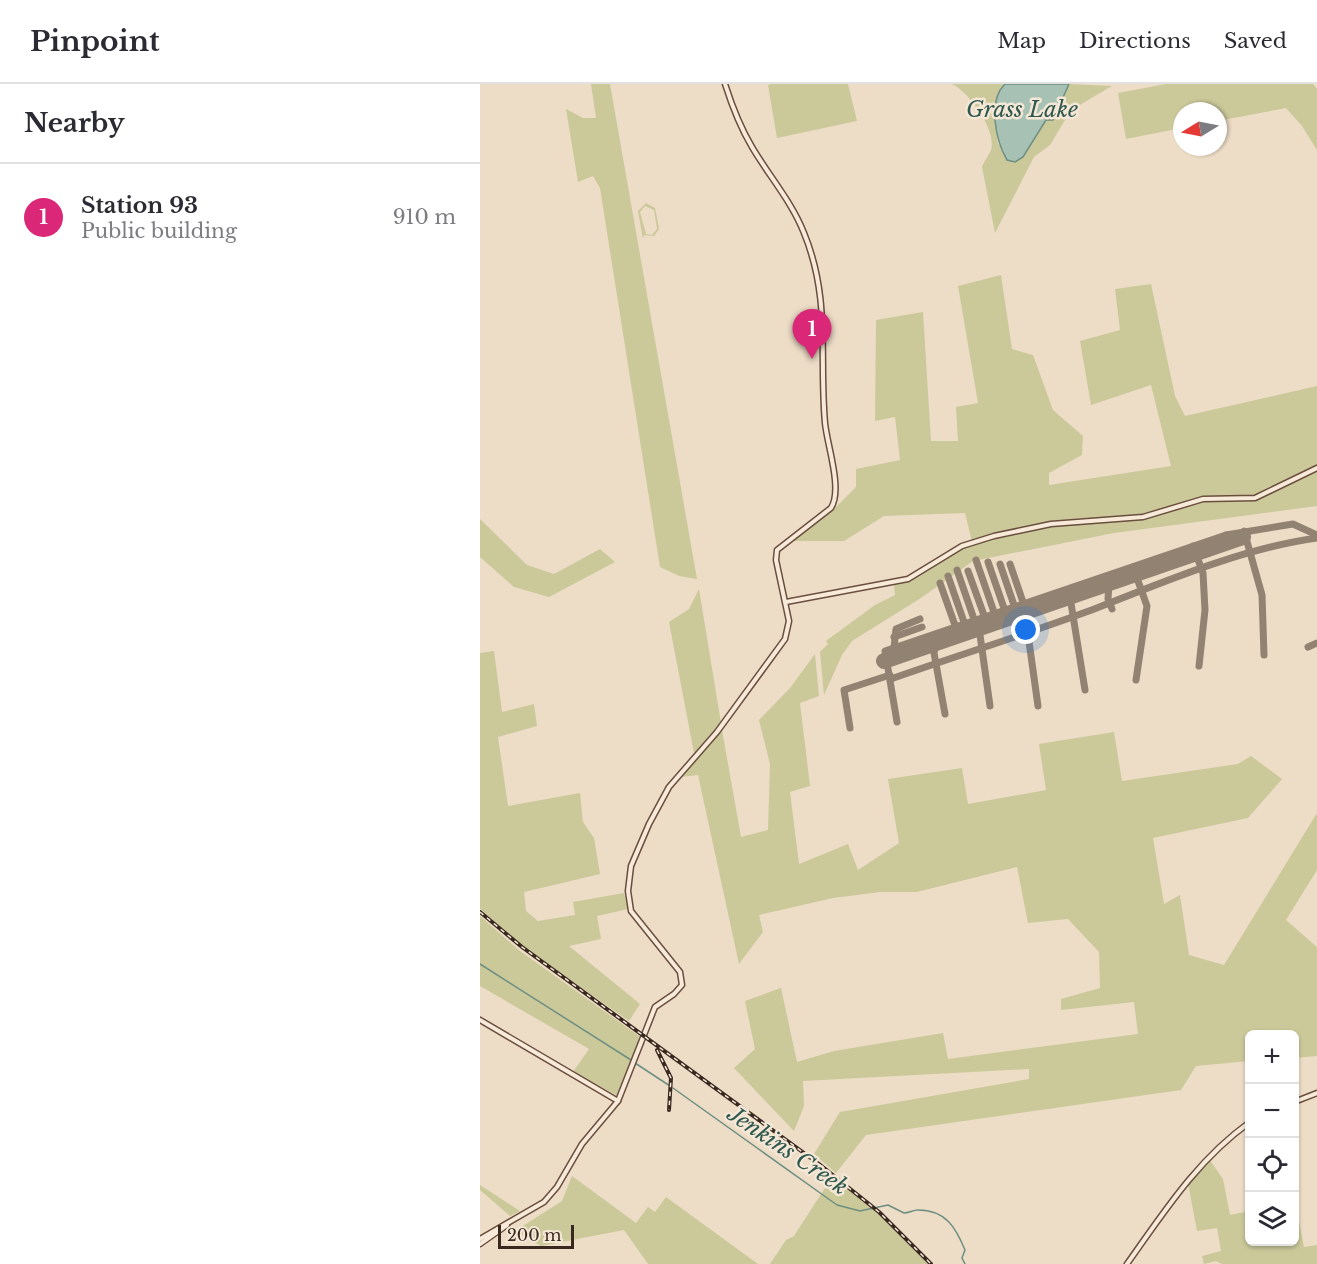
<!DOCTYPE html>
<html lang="en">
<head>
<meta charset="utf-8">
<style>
	:root { --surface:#fff; --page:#f2f2f3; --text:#2b2b33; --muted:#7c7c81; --line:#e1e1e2; --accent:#db2777 }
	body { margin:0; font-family:"Libre Baskerville",serif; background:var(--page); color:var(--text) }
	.controls { position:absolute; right:18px; bottom:18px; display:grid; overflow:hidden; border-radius:9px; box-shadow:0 2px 4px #0004 }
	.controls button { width:54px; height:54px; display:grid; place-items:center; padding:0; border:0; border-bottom:2px solid var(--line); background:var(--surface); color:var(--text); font:30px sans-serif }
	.compass { position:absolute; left:693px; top:18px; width:54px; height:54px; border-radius:50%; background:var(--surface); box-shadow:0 2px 4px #0004; rotate:260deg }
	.scale { position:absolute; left:18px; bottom:15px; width:76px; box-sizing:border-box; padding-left:6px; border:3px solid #38281f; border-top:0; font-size:16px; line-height:21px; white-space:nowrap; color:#38281f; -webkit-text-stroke:4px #f5e7d5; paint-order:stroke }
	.you { position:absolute; left:546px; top:546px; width:21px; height:21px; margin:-15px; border:4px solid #fff; border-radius:50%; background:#1a73e8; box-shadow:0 0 0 9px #1a73e833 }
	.badge { display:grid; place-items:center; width:39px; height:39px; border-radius:50%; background:var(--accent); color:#fff; font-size:20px; font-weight:700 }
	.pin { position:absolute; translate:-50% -50px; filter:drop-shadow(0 2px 3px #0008) }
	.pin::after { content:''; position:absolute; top:32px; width:21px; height:18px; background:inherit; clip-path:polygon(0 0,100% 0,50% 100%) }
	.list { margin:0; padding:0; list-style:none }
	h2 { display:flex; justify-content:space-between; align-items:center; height:78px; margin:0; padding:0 24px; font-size:26px }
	h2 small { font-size:20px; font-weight:400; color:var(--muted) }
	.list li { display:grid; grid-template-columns:39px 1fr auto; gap:18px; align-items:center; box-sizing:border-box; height:108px; padding:0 24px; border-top:2px solid var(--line) }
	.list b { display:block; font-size:22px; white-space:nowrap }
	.list p { margin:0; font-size:20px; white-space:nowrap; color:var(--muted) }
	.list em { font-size:20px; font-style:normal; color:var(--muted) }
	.icon { flex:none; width:33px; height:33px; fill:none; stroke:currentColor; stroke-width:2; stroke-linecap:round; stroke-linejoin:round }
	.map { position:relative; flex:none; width:837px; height:1180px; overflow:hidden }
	header { display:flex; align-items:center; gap:36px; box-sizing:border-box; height:84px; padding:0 30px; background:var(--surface); border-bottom:2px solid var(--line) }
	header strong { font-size:28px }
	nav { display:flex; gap:33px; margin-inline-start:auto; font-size:21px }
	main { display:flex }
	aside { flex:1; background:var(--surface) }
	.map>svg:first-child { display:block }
	.green { fill:#cbc99a; fill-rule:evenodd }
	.water { fill:#a7c1b5; stroke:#6e8f82; stroke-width:1.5 }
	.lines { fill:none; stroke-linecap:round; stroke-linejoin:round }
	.stream { stroke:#6e8f82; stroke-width:1.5 }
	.taxiway { stroke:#928272; stroke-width:7 }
	.runway { stroke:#928272; stroke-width:16 }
	.secondary-casing { stroke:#6a4e3f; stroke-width:7 }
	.secondary { stroke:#f8ead9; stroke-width:4 }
	.rail-casing { stroke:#38281f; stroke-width:4 }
	.rail { stroke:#f5e7d5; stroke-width:1.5; stroke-dasharray:4.5; stroke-linecap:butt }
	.labels { text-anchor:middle; stroke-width:5; stroke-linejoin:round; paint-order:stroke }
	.water-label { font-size:22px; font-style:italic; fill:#2f584f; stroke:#f5e7d5 }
</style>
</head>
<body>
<header>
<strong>Pinpoint</strong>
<nav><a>Map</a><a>Directions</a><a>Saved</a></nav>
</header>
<main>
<aside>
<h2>Nearby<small></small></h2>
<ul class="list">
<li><span class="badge">1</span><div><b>Station 93</b><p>Public building</p></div><em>910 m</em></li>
</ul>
</aside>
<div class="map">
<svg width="837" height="1180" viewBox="0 0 837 1180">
	<rect width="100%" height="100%" fill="#eddcc6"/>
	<g class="green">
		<path d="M 111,0 L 130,0 L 217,495 L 199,492 L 180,483 L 120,104 L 113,92 L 98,98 L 86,25 L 103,34 L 116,34 Z"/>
		<path d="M 292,0 L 368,0 L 377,37 L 297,54 L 288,1 Z"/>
		<path d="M 472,0 L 525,0 C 511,13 516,44 518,60 L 543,73 L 566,36 L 573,35 L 589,0 L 632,2 L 591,26 L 570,61 L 554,73 L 515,149 L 502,83 C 504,77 509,71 511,66 C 517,46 489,8 472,0 Z"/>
		<path d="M 686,0 L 833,0 L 837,5 L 837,66 L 822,42 L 806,24 L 738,37 L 738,27 L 702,27 L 702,44 L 646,55 L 638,9 Z"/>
		<path d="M 166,119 L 175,124 L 179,145 L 174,152 L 164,151 L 163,155 L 158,127 ZM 165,122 L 174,126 L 177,145 L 172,151 L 166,150 L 160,128 Z"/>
		<path d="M 521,191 L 532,265 L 553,271 L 573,326 L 603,352 L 602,371 L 569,389 L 569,401 L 691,382 L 671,301 L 611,321 L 600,257 L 640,246 L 635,205 L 671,200 L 695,312 L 705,332 L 837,302 L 837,422 L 634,449 L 493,477 L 441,514 L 372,557 L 362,571 L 344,611 L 340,568 L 348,560 L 346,557 L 395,521 L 415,511 L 414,501 L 437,494 L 492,458 L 485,429 L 404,432 L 364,457 L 309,457 L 352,427 L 376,403 L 376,385 L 420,376 L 415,333 L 395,337 L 396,236 L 443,228 L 451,357 L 478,357 L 476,323 L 498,319 L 478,202 Z"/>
		<path d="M 0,435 L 47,481 L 74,490 L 120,465 L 135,478 L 69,513 L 34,503 L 0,473 Z"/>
		<path d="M 219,505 L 241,639 L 214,669 L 189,538 L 209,525 Z"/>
		<path d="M 14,567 L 22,628 L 54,620 L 57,642 L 18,653 L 28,722 L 100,709 L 103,738 L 114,754 L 120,790 L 44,808 L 46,827 L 58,837 L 95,831 L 93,818 L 144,809 L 148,825 L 117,832 L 121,855 L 89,862 L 160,920 L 149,937 L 46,865 L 0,825 L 0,569 Z"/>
		<path d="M 335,570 L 339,612 L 320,619 L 330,702 L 310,708 L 319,780 L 368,760 L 378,786 L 419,759 L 408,695 L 482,684 L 488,720 L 566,706 L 559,660 L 634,648 L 642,697 L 758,680 L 771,672 L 802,695 L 768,734 L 673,754 L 684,820 L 700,811 L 709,871 L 744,881 L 837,729 L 837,786 L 806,836 L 837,863 L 837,972 L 815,974 L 814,950 L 770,950 L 769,977 L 716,982 L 701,1006 L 386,1051 L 356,1089 L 334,1070 L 360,1028 L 549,995 L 549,985 L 323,997 L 324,1022 L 314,1047 L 254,984 L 275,965 L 265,917 L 301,904 L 317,978 L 354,967 L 463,949 L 468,975 L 658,950 L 654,918 L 581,926 L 581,915 L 620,904 L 619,868 L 588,835 L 548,839 L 537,783 L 437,808 L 400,808 L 353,814 L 279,831 L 283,848 L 259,880 L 218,691 L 201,693 L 242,646 L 261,753 L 288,746 L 290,680 L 279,636 L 310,604 Z"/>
		<path d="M 0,832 L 40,867 L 159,952 L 157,966 L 138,1012 L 93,988 L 109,965 L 0,902 Z"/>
		<path d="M 729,1075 L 743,1095 L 750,1131 L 769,1127 L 770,1158 L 814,1158 L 815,1117 L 824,1163 L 837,1161 L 837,1180 L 742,1180 L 736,1177 L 724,1180 L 722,1172 L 741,1167 L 737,1144 L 717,1147 L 708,1099 Z"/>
		<path d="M 92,1092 L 156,1139 L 168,1123 L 175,1128 L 186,1113 L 278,1180 L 168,1180 L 144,1146 L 61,1162 L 35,1147 L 82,1117 Z"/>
		<path d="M 352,1093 L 395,1127 L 449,1180 L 290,1180 L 306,1156 L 314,1152 Z"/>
		<path d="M 0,1101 L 40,1127 L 30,1132 L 0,1106 Z"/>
	</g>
	<path class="water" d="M 525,0 L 589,0 L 573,36 L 566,36 L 543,73 L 535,78 L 527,76 C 516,57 507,17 525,0 Z"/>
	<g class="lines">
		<g class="stream">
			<path d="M 0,880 L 151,976"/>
			<path d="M 155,979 L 190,1002"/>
			<path d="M 193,1004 L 357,1121 L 380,1127 L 408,1121 L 424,1129 C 429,1129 433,1126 438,1126 C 466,1126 476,1144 485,1166 L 482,1174 L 485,1180"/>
		</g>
		<g class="taxiway">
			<path d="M 764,447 L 782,511 L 784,571"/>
			<path d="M 746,451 L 813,440 L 837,451"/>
			<path d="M 713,462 L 723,489 L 725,526 L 719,582"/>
			<path d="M 496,476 L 515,531"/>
			<path d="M 508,478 L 525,527"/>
			<path d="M 520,480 L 535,524"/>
			<path d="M 530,480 L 544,521"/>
			<path d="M 653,483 L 667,522 L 656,596"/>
			<path d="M 477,486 L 495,538"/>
			<path d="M 488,487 L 505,534"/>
			<path d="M 468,492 L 485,541"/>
			<path d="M 460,499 L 476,544"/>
			<path d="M 629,499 L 628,515 L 632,525"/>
			<path d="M 590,513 L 605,606"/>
			<path d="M 553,518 L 565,522"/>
			<path d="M 545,529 L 558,622"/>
			<path d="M 499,544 L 510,622"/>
			<path d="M 414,553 L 442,543"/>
			<path d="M 456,559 L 454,569 L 465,630"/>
			<path d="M 828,563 L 837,559"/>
			<path d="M 414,564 L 416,545 L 440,535"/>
			<path d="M 411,595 C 476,572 541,552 606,528 C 680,500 758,465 837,454"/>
			<path d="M 417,638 L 405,567 L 746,451 L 749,458"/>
			<path d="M 370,644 L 364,606 L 410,591"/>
		</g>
		<path class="runway" d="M 404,577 L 763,453"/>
		<defs>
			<g id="secondary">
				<path d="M 306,518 L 428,495 L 482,462 L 514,452 L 571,440 L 663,433 L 723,415 L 775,414 L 837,384"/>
				<path d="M 0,936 L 138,1017"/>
				<path d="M 814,1018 L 837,1009"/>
				<path d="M 0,1155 L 64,1118 L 77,1103 L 102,1060 L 138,1017 L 175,923 L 194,910 L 202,901 L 200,888 L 151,827 L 148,807 L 151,782 L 169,740 L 189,703 L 237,648 L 305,555 L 309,537 L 296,476 L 297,466 L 351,424 C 363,405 347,361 345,339 C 339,272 351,215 324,149 C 312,118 289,92 272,63 C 260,43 252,22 245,0"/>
				<path d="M 0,1160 L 27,1141"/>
				<path d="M 647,1180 C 684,1128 717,1076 770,1038"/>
			</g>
		</defs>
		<use href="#secondary" class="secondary-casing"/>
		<use href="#secondary" class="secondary"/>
		<defs>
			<g id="rail">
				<path d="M 0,828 L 42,863 L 339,1080 L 399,1128 L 451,1180"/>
				<path d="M 177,966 L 191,994 L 189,1026"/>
			</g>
		</defs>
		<use href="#rail" class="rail-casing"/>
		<use href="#rail" class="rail"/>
	</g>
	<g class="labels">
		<g class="water-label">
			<text x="542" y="33">Grass Lake</text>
			<text transform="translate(308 1066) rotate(34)" y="8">Jenkins Creek</text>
		</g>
	</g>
</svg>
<div class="controls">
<button>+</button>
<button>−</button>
<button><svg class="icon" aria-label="locate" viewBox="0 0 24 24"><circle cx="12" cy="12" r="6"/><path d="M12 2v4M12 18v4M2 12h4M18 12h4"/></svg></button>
<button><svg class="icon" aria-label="layers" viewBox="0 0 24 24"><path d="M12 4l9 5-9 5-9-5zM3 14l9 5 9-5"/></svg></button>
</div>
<svg class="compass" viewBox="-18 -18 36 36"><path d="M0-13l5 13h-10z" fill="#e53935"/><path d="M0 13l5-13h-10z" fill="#7c7c81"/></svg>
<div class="scale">200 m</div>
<div class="you"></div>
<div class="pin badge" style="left:332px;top:275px">1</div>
</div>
</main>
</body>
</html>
